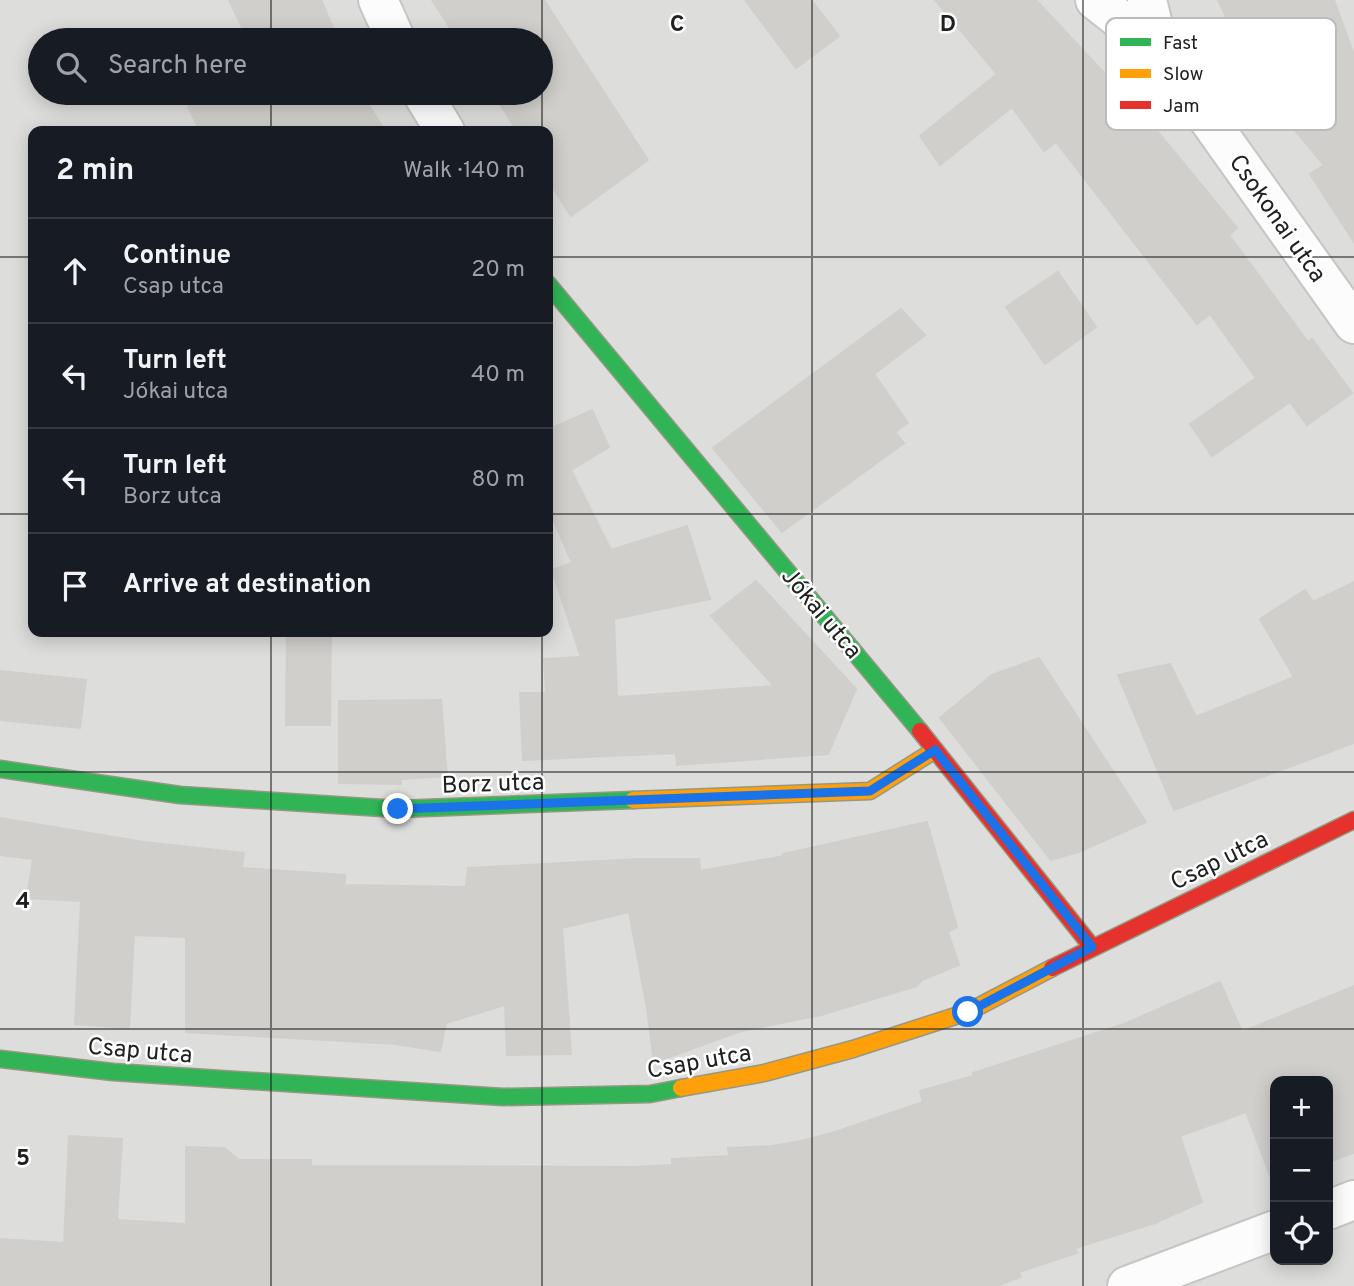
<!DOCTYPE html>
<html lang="en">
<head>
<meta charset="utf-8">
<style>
	:root { --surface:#171b24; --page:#20242c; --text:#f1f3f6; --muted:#9ea1a6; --line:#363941 }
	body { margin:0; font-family:Overpass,sans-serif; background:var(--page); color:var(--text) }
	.controls { position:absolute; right:21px; bottom:21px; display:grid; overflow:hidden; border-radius:14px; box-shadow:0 4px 18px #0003 }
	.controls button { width:63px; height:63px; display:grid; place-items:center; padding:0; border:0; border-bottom:2px solid var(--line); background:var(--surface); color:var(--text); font:35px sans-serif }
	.stop { position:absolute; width:21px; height:21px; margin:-16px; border:5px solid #1a73e8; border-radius:50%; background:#fff }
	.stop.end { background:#1a73e8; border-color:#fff; box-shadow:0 2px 7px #0008 }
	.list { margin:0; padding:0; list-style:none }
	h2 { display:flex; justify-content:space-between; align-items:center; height:91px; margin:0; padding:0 28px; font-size:30px }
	h2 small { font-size:23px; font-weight:400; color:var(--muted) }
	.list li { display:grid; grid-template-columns:46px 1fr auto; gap:21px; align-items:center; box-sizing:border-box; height:105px; padding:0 28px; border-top:2px solid var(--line) }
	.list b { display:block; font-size:26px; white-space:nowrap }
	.list p { margin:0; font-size:23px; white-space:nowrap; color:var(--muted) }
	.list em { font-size:23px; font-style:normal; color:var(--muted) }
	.icon { flex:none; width:38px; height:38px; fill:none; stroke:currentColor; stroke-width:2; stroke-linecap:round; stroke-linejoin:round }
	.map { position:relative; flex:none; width:1354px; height:1286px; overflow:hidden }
	.search { position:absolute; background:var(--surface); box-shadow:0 4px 18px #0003; left:28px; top:28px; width:525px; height:77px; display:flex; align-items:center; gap:18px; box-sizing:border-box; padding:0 24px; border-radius:38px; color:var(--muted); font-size:26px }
	.panel { position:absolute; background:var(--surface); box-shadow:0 4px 18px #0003; left:28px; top:126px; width:525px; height:511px; border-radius:14px }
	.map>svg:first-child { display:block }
	.residential { fill:#dddddb; fill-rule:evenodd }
	.building { fill:#d1cfcc; stroke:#d1cfcb; stroke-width:2 }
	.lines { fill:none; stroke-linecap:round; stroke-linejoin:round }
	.street-casing { stroke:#c5c5c4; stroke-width:42 }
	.fast-casing { stroke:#959882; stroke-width:19 }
	.slow-casing { stroke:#959882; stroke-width:19 }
	.jam-casing { stroke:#959882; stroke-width:19 }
	.street { stroke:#fcfcfc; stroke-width:38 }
	.fast { stroke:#30b455; stroke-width:16 }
	.slow { stroke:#ff9f0a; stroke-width:16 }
	.jam { stroke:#e5322d; stroke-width:16 }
	.route { stroke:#1a73e8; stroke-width:9 }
	.grid { fill:none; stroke:#202020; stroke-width:2; stroke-opacity:0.55 }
	.labels { text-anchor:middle; stroke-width:5; stroke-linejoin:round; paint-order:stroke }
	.street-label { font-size:24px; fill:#202020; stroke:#fff }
	.key { fill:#fff; stroke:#bcbcbc; stroke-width:2 }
	.key-label { font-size:19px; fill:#202020 }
	.grid-label { font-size:23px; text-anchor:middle; font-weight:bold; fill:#202020; stroke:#fff; stroke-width:5; stroke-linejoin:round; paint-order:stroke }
</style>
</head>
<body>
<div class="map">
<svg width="1354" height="1286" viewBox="0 0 1354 1286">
	<rect width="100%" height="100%" fill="#eeedea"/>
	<path class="residential" d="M 0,0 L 1354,0 L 1354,1286 L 0,1286 ZM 40,40 L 541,40 L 541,93 L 40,93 ZM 33,131 L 548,131 L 548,632 L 33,632 ZM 1275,1081 L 1328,1081 L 1328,1260 L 1275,1260 Z"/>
	<g class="building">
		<path d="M 229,0 L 321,0 L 333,28 L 330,33 L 333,40 L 248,40 Z"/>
		<path d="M 432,0 L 544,0 L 648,160 L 571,216 L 548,180 L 548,131 L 517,131 L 493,93 L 541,93 L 541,40 L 458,40 Z"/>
		<path d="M 745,0 L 811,0 L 839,36 L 796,68 Z"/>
		<path d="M 935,0 L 1036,0 L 1149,121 L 1237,228 L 1229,235 L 1308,342 L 1312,339 L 1352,393 L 1307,425 L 1290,402 L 1212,456 L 1190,424 L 1256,378 L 1210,314 L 1197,324 L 1056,142 L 1044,151 L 1012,107 L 940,165 L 920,136 L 997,74 Z"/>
		<path d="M 1218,0 L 1334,0 L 1354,55 L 1354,242 L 1310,174 L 1324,165 L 1263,92 Z"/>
		<path d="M 215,93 L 361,93 L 385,131 L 200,131 L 188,107 Z"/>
		<path d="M 1058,272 L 1096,327 L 1045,364 L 1006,307 Z"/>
		<path d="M 901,309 L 925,335 L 874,374 L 908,423 L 895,432 L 904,443 L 782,532 L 713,448 Z"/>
		<path d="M 592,410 L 609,447 L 571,470 L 611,550 L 687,526 L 710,599 L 614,619 L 617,697 L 774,686 L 711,616 L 756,581 L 856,689 L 828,754 L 677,765 L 676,753 L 523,760 L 520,693 L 546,693 L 544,659 L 581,657 L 552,570 L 572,563 L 548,507 L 548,424 L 550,429 Z"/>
		<path d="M 1354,582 L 1354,743 L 1174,810 L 1118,675 L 1170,664 L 1196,717 L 1294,677 L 1260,619 L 1305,590 L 1313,602 Z"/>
		<path d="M 287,632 L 331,632 L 330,725 L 286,725 Z"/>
		<path d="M 1039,658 L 1146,822 L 1081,851 L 1051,860 L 940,718 L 992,675 Z"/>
		<path d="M 0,671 L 86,680 L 80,728 L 0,720 Z"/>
		<path d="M 441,700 L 447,776 L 401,779 L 401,784 L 339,783 L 339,701 Z"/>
		<path d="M 0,818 L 144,842 L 244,853 L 242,868 L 345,875 L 345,885 L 466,887 L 468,868 L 638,859 L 699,859 L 700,871 L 784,856 L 783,854 L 927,822 L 957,927 L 948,932 L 959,965 L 922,980 L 917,986 L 821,1015 L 741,1031 L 654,1063 L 647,1008 L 629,912 L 562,928 L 571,1054 L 507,1055 L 505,1005 L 446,1023 L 440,1051 L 396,1044 L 186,1032 L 186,937 L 134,935 L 129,1028 L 75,1024 L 81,901 L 27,898 L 33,859 L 0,855 Z"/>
		<path d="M 1220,982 L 1242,1032 L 1354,986 L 1354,1153 L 1328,1162 L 1328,1081 L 1275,1081 L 1275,1177 L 1271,1178 L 1246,1112 L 1180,1136 L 1202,1202 L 1155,1223 L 1075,1248 L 1077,1253 L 1019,1272 L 1021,1277 L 996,1286 L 0,1286 L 0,1239 L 64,1243 L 69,1136 L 122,1139 L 117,1220 L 186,1224 L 186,1147 L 224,1148 L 239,1160 L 311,1160 L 311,1166 L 632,1167 L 672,1165 L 672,1159 L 729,1156 L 728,1148 L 772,1146 L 801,1141 L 835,1132 L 923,1102 L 920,1091 L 973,1076 L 973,1073 L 1124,1024 Z"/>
	</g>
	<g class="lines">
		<defs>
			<g id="street">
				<path d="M 378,0 L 396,40"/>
				<path d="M 1095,0 L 1159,50"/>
				<path d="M 1147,0 L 1159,50 L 1354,324"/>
				<path d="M 422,93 L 445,131"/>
				<path d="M 1328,1210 L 1354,1200"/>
				<path d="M 1127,1286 L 1275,1230"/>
			</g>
			<g id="fast">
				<path d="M 548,284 L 920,731"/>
				<path d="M 0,769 L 180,795 L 398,809 L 633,800"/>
				<path d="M 0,1059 L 113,1072 L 503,1097 L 650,1094 L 681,1088"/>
			</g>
			<g id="slow">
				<path d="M 633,800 L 870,791 L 935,750"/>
				<path d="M 681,1088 L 764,1073 L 853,1049 L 968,1012 L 1052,968"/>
			</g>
			<g id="jam">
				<path d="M 920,731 L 1092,947"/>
				<path d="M 1052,968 L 1354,820"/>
			</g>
		</defs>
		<use href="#street" class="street-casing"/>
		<use href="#fast" class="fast-casing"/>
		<use href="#slow" class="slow-casing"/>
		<use href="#jam" class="jam-casing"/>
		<use href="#street" class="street"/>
		<use href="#fast" class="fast"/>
		<use href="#slow" class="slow"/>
		<use href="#jam" class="jam"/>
	</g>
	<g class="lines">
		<path class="route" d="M 398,809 L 870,791 L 935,750 L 1092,947 L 968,1012"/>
	</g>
	<path class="grid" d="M 271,0 L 271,40M 542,0 L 542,131M 812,0 L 812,1286M 1083,0 L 1083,1286M 271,93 L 271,131M 0,257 L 33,257M 548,257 L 1354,257M 0,514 L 33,514M 548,514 L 1354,514M 271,632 L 271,1286M 542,632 L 542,1286M 0,772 L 1354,772M 0,1029 L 1354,1029"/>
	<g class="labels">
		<g class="street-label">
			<text transform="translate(1278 218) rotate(55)" y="8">Csokonai utca</text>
			<text transform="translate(822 613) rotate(50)" y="8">Jókai utca</text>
			<text transform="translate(493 783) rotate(-2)" y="8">Borz utca</text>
			<text transform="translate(1219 860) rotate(-26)" y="8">Csap utca</text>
			<text transform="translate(140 1050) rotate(5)" y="8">Csap utca</text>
			<text transform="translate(699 1061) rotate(-10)" y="8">Csap utca</text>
		</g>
	</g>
	<rect x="1106" y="18" width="230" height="112" rx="10" class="key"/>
	<rect x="1120" y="38" width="31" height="8" fill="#30b455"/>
	<rect x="1120" y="69" width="31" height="9" fill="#ff9f0a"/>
	<rect x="1120" y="101" width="31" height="8" fill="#e5322d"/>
	<g class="key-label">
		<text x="1163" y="49">Fast</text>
		<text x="1163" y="80">Slow</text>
		<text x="1163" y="112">Jam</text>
	</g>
	<g class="grid-label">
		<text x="677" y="31">C</text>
		<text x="948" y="31">D</text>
		<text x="23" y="908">4</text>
		<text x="23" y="1165">5</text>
	</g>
</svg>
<div class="controls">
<button>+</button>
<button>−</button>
<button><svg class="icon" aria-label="locate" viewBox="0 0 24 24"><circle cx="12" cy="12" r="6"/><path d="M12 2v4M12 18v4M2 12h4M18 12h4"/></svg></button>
</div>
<div class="stop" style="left:968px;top:1012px"></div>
<div class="stop end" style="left:398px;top:809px"></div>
<div class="search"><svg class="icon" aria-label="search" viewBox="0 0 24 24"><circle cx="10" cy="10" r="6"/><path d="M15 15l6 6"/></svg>Search here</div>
<section class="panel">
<h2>2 min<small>Walk · 140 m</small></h2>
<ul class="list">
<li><svg class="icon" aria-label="ahead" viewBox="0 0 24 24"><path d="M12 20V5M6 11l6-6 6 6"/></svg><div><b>Continue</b><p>Csap utca</p></div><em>20 m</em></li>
<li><svg class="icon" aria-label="left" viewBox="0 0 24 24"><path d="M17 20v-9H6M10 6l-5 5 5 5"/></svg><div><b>Turn left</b><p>Jókai utca</p></div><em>40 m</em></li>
<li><svg class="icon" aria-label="left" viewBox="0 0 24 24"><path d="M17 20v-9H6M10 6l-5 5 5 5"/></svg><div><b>Turn left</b><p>Borz utca</p></div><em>80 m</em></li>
<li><svg class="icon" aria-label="arrive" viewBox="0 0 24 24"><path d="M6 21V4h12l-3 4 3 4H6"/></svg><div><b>Arrive at destination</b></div></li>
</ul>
</section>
</div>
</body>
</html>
